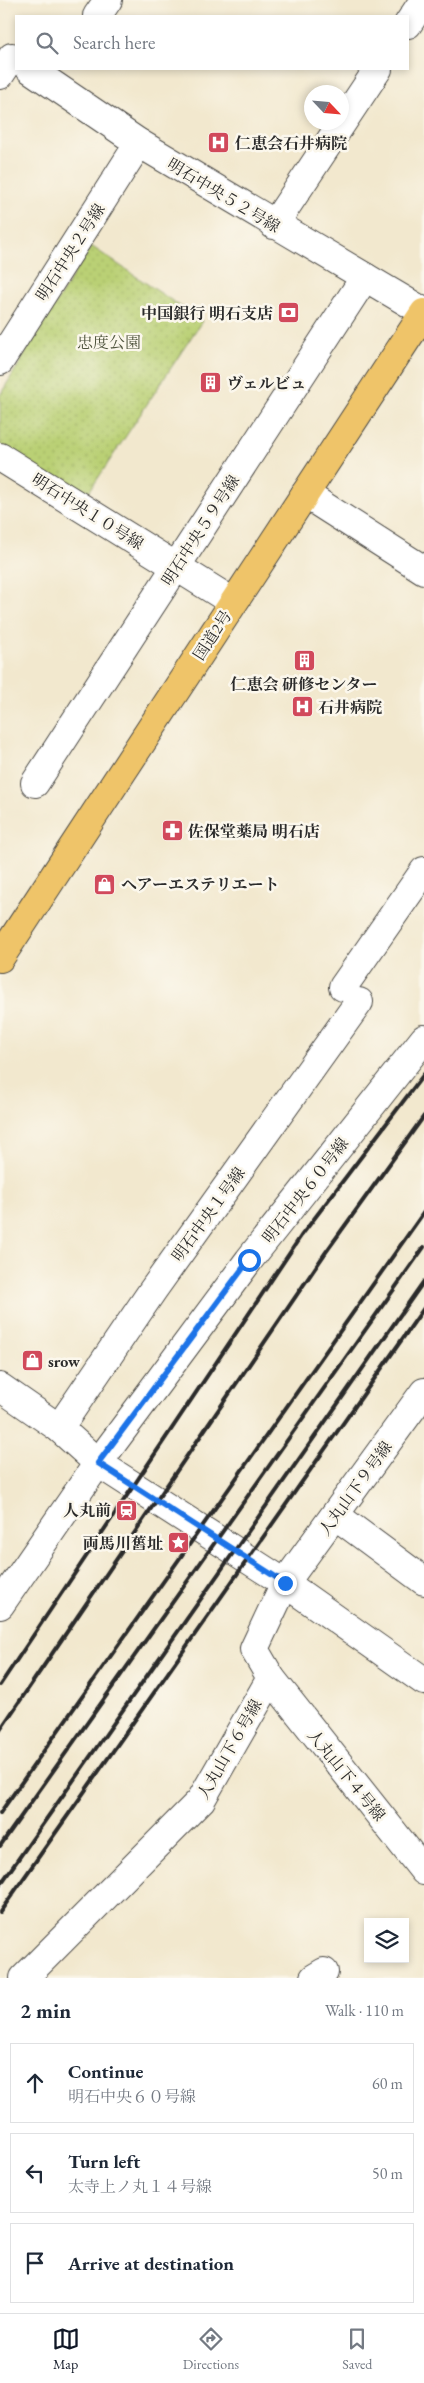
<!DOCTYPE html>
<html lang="en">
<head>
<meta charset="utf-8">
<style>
	:root { --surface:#fff; --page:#f6f6f7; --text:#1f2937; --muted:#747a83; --line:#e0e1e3; --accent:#111827 }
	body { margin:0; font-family:"EB Garamond","Noto Serif JP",serif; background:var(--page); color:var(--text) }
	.controls { position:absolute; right:15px; bottom:15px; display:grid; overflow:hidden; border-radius:0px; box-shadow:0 2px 8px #0003 }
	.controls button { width:45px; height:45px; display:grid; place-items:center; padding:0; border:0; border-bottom:1px solid var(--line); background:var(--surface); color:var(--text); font:25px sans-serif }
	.compass { position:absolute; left:304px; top:85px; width:45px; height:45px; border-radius:50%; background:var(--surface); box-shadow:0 2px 8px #0003; rotate:116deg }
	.stop { position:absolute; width:15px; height:15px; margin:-11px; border:4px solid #1a73e8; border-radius:50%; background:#fff }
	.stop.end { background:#1a73e8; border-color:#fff; box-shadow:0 1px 5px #0008 }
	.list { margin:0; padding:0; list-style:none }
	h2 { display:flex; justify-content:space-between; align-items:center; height:65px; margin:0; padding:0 20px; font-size:21px }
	h2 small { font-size:16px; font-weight:400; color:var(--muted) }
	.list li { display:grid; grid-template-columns:32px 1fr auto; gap:15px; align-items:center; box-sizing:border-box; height:80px; margin:0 10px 10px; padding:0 10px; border:1px solid var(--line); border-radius:0px }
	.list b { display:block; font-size:19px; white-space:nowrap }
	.list p { margin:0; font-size:16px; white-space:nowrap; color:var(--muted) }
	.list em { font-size:16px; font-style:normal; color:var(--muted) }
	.icon { flex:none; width:28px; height:28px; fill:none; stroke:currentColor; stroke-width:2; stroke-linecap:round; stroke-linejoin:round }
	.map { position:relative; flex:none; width:424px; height:1978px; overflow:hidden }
	.search { position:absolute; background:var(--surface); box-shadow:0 2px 8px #0003; left:15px; right:15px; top:15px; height:55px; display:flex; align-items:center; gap:12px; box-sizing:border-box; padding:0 18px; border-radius:0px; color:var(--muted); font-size:19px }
	.sheet { height:335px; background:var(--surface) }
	nav { display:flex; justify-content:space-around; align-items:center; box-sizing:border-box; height:70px; border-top:1px solid var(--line); background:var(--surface); font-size:14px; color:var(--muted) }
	nav a { display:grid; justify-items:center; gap:2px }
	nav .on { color:var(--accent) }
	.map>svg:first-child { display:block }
	.park { fill:url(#park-dots); stroke:#727e50 }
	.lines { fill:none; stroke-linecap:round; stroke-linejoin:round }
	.minor-casing { stroke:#494743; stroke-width:30 }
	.highway-casing { stroke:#494743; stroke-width:30 }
	.minor { stroke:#fff; stroke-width:28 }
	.highway { stroke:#efc469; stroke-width:28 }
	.rail { stroke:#2b2b2b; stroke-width:4 }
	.route { stroke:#1a73e8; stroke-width:6 }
	.labels { text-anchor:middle; stroke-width:5; stroke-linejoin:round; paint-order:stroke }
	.poi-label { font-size:16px; font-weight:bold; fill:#2b2b2b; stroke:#fbf7ec; text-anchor:start }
	.street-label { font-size:16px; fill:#2b2b2b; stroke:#fbf7ec }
	.park-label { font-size:16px; fill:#4f543d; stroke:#fbf7ec }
</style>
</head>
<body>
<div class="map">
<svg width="424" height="1978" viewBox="0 0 424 1978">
	<defs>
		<pattern id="park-dots" width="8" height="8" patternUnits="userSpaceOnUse" patternTransform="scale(1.25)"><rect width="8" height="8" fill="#bad074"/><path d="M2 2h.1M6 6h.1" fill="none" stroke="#a0b365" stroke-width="1.8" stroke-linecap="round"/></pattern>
	</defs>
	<rect width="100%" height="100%" fill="#fbf7ec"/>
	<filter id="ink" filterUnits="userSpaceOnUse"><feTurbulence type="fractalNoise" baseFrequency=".02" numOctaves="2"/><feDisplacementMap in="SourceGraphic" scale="10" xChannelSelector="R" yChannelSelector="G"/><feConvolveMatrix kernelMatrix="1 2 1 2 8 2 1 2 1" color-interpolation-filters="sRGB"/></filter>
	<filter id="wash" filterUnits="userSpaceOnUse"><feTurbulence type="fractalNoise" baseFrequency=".0096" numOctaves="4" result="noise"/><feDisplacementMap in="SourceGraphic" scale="20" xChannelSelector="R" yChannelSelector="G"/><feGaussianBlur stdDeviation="1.12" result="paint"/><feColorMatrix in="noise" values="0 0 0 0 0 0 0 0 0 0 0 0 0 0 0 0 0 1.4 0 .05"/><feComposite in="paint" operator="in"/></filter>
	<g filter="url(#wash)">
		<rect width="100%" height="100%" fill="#f2e8ce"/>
		<path class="park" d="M 91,246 L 202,321 L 81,504 L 0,451 L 0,395 Z"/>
	</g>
	<g filter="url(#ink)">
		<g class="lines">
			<defs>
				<g id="minor">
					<path d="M 97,16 L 108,0"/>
					<path d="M 408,24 L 424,0"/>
					<path d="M 30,69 L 139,143 L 424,312"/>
					<path d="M 0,75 L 12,57"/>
					<path d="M 274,225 L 378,69"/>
					<path d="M 0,361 L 139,143"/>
					<path d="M 0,457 L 233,602"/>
					<path d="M 305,494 L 424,570"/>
					<path d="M 35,783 L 365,277"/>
					<path d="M 343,987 L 424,871"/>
					<path d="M 0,1387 L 59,1428 L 98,1463 L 285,1583 L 424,1681"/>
					<path d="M 59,1428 L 153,1290 L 359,1002"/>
					<path d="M 335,1515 L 424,1581"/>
					<path d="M 0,1605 L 98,1463 L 249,1260 L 424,1039"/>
					<path d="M 271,1678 L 424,1871"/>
					<path d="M 24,1978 L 201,1800 L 271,1678 L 254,1649 L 285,1583 L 424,1392"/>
					<path d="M 314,1978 L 324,1972"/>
				</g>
				<path id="highway" d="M 0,958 L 424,313"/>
			</defs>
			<use href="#minor" class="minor-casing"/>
			<use href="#highway" class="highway-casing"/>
			<use href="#minor" class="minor"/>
			<use href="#highway" class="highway"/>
			<g class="rail">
				<path d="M 0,1685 L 301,1236 L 424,1074"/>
				<path d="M 0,1730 L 326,1252 L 424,1116"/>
				<path d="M 0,1813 L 424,1212"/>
				<path d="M 0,1846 L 424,1247"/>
				<path d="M 0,1885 L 424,1281"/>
				<path d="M 0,1912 L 424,1308"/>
			</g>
		</g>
	</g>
	<g class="lines" filter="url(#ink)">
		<path class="route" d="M 249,1260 L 98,1463 L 285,1583"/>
	</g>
	<defs>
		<symbol id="hospital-square" viewBox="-11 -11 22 22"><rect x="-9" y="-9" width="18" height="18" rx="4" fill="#d1495b" stroke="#fbf7ec"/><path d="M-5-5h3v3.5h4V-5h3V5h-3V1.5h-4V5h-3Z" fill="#fff"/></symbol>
		<symbol id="bank-square" viewBox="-11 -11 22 22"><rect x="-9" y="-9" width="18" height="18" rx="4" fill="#d1495b" stroke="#fbf7ec"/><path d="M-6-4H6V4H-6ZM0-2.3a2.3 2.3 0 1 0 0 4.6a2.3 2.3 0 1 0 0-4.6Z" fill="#fff"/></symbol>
		<symbol id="building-square" viewBox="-11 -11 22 22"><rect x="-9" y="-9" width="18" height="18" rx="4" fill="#d1495b" stroke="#fbf7ec"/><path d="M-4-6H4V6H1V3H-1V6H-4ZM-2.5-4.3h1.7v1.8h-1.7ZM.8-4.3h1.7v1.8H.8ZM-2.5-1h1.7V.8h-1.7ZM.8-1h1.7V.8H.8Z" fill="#fff"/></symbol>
		<symbol id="pharmacy-square" viewBox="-11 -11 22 22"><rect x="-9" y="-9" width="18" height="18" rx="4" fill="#d1495b" stroke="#fbf7ec"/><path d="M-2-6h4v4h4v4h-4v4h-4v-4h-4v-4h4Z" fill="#fff"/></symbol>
		<symbol id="shop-square" viewBox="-11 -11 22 22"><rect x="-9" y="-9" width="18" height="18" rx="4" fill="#d1495b" stroke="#fbf7ec"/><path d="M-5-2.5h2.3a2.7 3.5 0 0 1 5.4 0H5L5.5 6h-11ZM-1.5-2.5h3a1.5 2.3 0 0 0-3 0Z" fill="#fff"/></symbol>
		<symbol id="station-square" viewBox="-11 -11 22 22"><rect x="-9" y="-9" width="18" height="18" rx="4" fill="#d1495b" stroke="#fbf7ec"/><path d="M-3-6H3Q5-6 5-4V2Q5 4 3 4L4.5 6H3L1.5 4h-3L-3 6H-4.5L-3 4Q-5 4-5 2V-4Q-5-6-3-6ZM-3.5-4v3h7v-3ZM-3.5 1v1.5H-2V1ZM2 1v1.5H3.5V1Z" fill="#fff"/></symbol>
		<symbol id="sight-square" viewBox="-11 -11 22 22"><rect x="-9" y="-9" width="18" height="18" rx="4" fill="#d1495b" stroke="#fbf7ec"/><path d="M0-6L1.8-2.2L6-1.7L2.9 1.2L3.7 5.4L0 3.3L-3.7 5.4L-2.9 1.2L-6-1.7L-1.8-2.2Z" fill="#fff"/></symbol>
	</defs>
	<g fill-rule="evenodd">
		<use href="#hospital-square" x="206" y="130" width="25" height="25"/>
		<use href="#bank-square" x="276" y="300" width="25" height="25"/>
		<use href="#building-square" x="198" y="370" width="25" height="25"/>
		<use href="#building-square" x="292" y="648" width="25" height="25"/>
		<use href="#hospital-square" x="290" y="694" width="25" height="25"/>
		<use href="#pharmacy-square" x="160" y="818" width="25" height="25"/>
		<use href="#shop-square" x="92" y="872" width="25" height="25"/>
		<use href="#shop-square" x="20" y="1348" width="25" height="25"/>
		<use href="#station-square" x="114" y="1498" width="25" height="25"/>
		<use href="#sight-square" x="166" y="1530" width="25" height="25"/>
	</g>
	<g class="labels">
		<g class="poi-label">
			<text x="235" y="149">仁恵会石井病院</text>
			<text x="273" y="319" text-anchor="end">中国銀行 明石支店</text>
			<text x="227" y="389">ヴェルビュ</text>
			<text x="304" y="690" text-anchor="middle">仁恵会 研修センター</text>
			<text x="318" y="713">石井病院</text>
			<text x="188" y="837">佐保堂薬局 明石店</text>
			<text x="121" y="890">ヘアーエステリエート</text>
			<text x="48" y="1367">srow</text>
			<text x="111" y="1516" text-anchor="end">人丸前</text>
			<text x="163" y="1549" text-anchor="end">両馬川舊址</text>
		</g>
		<g class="street-label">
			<text transform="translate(224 195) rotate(31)" y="6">明石中央５２号線</text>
			<text transform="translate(70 252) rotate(-57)" y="6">明石中央２号線</text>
			<text transform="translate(88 511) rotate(32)" y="6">明石中央１０号線</text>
			<text transform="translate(200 530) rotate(-57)" y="6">明石中央５９号線</text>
			<text transform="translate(212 635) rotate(-57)" y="6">国道2号</text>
			<text transform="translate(305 1190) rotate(-52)" y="6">明石中央６０号線</text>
			<text transform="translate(208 1214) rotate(-54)" y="6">明石中央１号線</text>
			<text transform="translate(355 1488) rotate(-54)" y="6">人丸山下９号線</text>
			<text transform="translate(229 1749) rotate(-60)" y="6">人丸山下６号線</text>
			<text transform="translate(347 1775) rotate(51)" y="6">人丸山下４号線</text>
		</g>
		<g class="park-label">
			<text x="109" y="348">忠度公園</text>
		</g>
	</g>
</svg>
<div class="controls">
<button><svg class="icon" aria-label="layers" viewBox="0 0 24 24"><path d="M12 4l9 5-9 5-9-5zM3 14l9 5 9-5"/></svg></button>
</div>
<svg class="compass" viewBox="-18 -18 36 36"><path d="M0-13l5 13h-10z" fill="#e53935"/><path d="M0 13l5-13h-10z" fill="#747a83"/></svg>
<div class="stop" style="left:249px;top:1260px"></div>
<div class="stop end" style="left:285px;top:1583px"></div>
<div class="search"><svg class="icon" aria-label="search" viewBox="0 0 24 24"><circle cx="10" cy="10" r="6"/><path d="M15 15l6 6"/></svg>Search here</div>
</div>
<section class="sheet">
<h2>2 min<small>Walk · 110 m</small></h2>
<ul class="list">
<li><svg class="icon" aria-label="ahead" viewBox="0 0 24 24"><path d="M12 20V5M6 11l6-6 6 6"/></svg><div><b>Continue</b><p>明石中央６０号線</p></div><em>60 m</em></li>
<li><svg class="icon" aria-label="left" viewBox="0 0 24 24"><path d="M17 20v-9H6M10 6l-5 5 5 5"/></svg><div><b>Turn left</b><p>太寺上ノ丸１４号線</p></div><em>50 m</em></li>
<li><svg class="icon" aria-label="arrive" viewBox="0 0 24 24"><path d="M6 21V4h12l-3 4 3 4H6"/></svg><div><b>Arrive at destination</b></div></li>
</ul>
</section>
<nav>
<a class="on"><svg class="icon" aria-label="map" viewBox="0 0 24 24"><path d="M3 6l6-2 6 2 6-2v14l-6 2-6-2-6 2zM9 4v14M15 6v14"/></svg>Map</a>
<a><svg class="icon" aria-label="directions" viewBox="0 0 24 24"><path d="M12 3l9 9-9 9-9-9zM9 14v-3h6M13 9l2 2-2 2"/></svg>Directions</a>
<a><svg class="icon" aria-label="saved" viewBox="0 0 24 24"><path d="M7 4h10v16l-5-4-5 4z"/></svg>Saved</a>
</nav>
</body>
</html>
